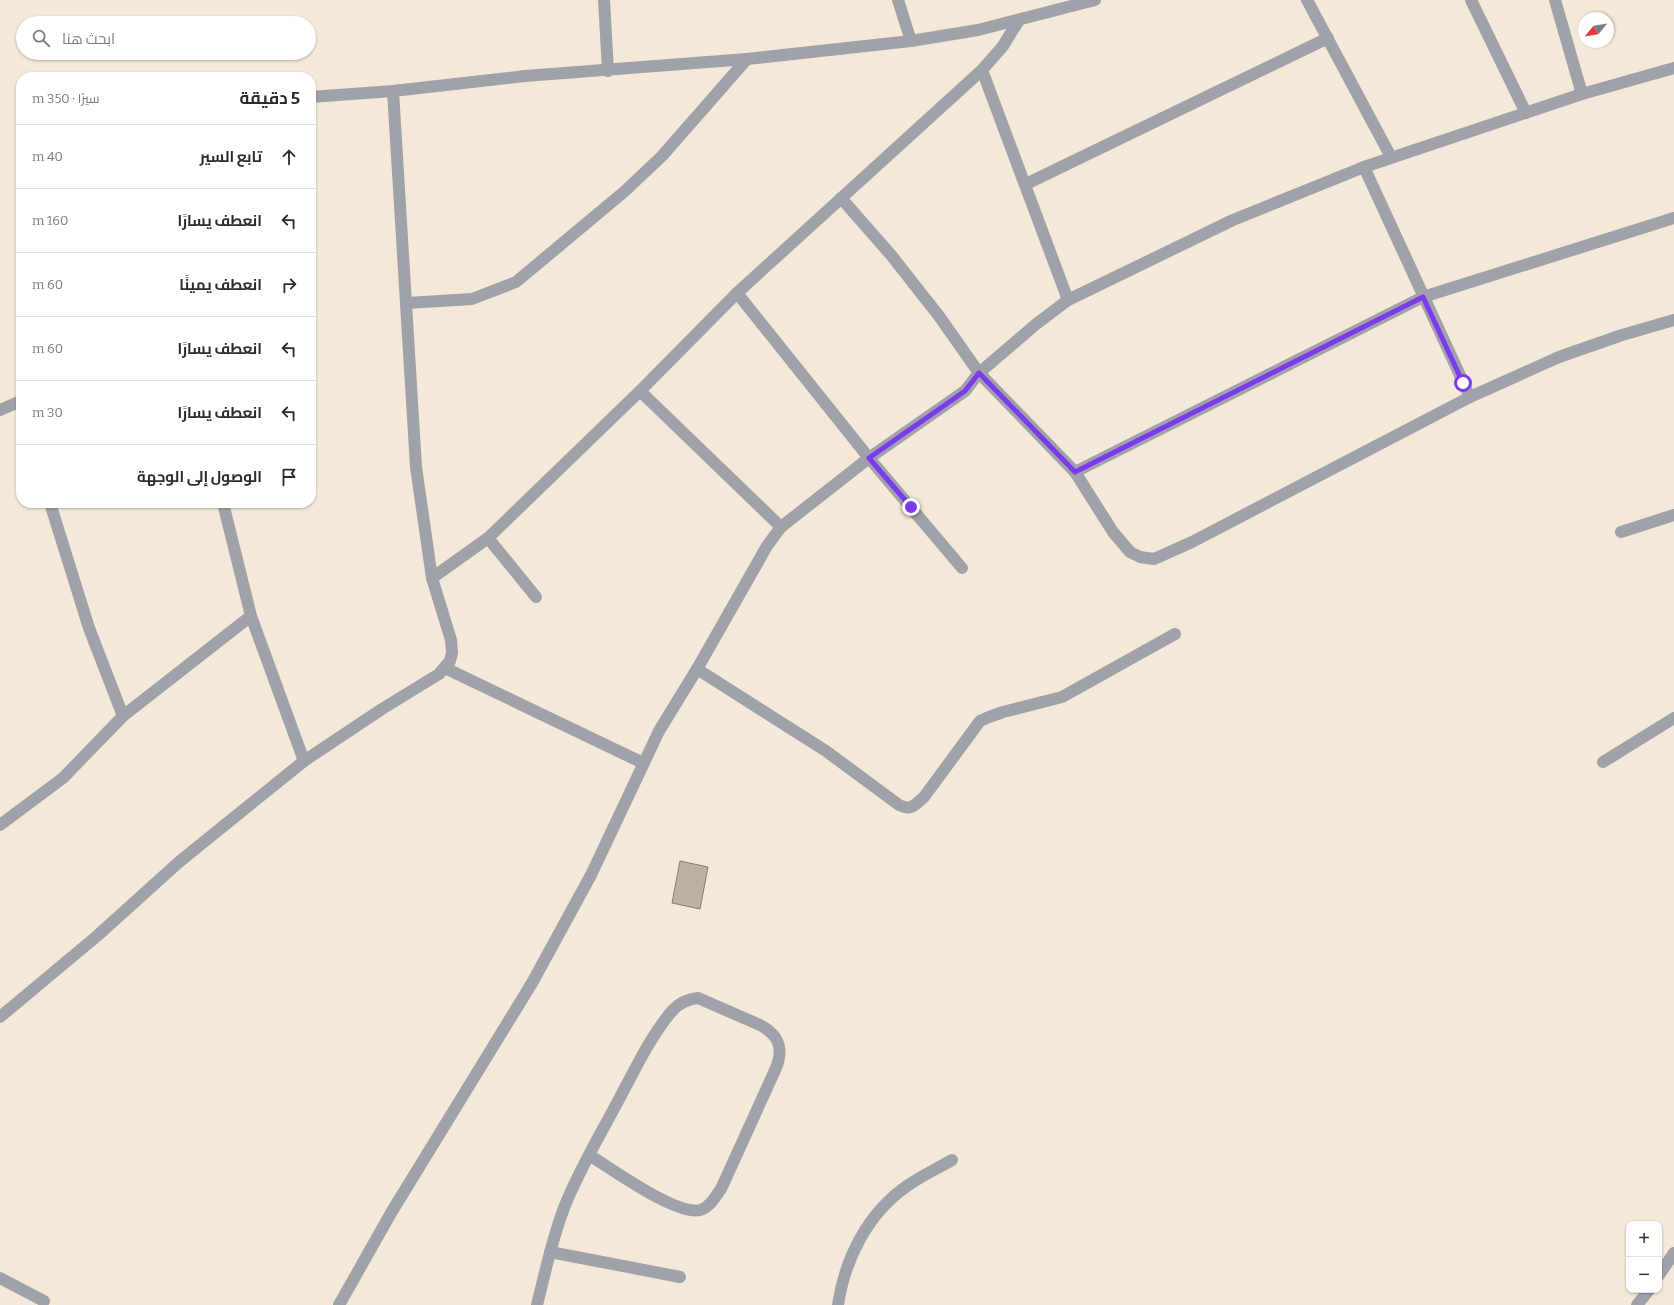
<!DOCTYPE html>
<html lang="ar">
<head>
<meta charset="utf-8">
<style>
	:root { --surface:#fff; --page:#f2f2f3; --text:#2b2b33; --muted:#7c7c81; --line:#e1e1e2 }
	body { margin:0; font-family:Bitter,Cairo,serif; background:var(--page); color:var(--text); direction:rtl }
	.controls { position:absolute; right:12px; bottom:12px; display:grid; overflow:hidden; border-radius:8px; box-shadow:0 1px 3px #0004 }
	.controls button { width:36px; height:36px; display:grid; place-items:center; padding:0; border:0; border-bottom:1px solid var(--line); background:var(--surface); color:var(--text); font:20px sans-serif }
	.compass { position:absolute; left:1578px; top:12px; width:36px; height:36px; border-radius:50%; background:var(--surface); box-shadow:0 1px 3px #0004; rotate:240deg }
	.stop { position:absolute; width:12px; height:12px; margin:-9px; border:3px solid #7c3aed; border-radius:50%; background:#fff }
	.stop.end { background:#7c3aed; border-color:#fff; box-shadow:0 1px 4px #0008 }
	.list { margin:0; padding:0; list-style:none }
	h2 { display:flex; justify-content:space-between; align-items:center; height:52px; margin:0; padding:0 16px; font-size:17px }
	h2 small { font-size:13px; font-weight:400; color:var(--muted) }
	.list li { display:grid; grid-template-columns:26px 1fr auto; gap:12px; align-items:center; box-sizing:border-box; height:64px; padding:0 16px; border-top:1px solid var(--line) }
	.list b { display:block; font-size:15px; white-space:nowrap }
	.list em { font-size:13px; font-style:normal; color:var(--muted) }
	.icon { flex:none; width:22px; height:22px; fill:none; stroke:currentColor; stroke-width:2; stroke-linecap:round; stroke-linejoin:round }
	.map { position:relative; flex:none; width:1674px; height:1305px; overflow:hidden; direction:ltr }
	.search { position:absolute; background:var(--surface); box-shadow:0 1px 3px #0004; left:16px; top:16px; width:300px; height:44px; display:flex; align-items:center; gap:10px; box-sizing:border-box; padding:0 14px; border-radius:22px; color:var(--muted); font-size:15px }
	.panel { position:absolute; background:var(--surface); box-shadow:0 1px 3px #0004; left:16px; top:72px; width:300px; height:436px; border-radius:16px; direction:rtl }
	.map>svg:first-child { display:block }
	.building { fill:#bdb1a2; stroke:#887d6f }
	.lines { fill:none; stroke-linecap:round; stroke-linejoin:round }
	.street { stroke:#a0a2aa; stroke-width:12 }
	.route { stroke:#7c3aed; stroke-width:5 }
</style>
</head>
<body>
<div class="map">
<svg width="1674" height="1305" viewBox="0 0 1674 1305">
	<rect width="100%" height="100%" fill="#f4e8d8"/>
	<path class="building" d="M 680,861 L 708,867 L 700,909 L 672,903 Z"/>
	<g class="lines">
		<g class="street">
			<path d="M 604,0 L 608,71"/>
			<path d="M 898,0 L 911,41"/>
			<path d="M 1307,0 L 1391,157"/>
			<path d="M 1471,0 L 1526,113"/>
			<path d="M 1555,0 L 1582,94"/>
			<path d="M 982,70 L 1068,300"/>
			<path d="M 311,97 L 393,91 L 525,76 L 747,59 L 911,41 L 978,30 L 1095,0"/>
			<path d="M 1364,167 L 1470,397"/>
			<path d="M 1026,184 L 1328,38"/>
			<path d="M 841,198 L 891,255 L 939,316 L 979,373 L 1075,472 L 1113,532 L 1130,552 L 1140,557 L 1154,559 L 1192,542 L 1470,397 L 1559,357 L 1622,335 L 1674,320"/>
			<path d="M 737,293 L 869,458 L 962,568"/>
			<path d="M 407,303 L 472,299 L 516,282 L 625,191 L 662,156 L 747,59"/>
			<path d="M 640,391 L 781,527"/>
			<path d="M 0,410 L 21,401"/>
			<path d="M 1075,472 L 1423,297 L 1674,218"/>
			<path d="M 50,503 L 89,628 L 123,716"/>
			<path d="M 223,503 L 251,616"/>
			<path d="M 1621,532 L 1674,515"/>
			<path d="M 488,538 L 536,597"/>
			<path d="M 432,578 L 488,538 L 640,391 L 737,293 L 982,70 L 1003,46 L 1019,20"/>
			<path d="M 445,668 L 643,763"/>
			<path d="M 697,669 L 826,751 L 899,805 C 911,811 915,805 924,797 L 980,721 L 989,717 L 1003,712 L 1062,697 L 1175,634"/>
			<path d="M 1603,762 L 1674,718"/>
			<path d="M 0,825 L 63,778 L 123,716 L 251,616 L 304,761"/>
			<path d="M 0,1017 L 97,936 L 179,862 L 304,761 L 382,709 L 439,674 L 450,661 L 452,653 L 451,640 L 432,578 L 416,467 L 393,91"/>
			<path d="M 550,1252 L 680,1277"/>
			<path d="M 1659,1275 L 1674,1253"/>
			<path d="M 0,1278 L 44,1301"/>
			<path d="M 339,1305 L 391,1213 L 532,983 L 591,875 L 659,731 L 697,669 L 767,546 L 781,527 L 869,458 L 965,391 L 979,373 L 1035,325 L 1068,300 L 1233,220 L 1364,167 L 1582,94 L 1674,68"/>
			<path d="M 537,1305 C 545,1273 552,1239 564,1208 C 578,1172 599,1137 617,1103 C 634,1072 649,1038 672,1011 C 679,1003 688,999 698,998 L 760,1025 C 779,1035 784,1048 776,1068 L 721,1189 C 715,1197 710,1207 700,1210 C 676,1216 611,1168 589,1155"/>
			<path d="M 838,1305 C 845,1258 868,1213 907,1186 C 921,1176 938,1168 952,1160"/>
			<path d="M 1637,1305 L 1649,1290"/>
		</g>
	</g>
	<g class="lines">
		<path class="route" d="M 911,507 L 869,458 L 965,391 L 979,373 L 1075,472 L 1423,297 L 1463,383"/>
	</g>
</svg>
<div class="controls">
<button>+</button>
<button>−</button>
</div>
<svg class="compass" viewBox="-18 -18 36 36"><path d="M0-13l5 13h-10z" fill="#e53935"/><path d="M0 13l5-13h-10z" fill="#7c7c81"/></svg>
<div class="stop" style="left:1463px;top:383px"></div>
<div class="stop end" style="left:911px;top:507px"></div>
<div class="search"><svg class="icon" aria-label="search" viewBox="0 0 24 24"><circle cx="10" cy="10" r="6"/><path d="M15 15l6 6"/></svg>ابحث هنا</div>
<section class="panel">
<h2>5 دقيقة<small>سيرًا · 350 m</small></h2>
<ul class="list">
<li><svg class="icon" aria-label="ahead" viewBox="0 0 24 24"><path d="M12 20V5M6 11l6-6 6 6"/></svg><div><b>تابع السير</b></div><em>40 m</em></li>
<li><svg class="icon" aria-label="left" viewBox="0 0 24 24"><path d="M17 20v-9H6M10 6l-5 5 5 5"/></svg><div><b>انعطف يسارًا</b></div><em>160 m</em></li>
<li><svg class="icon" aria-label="right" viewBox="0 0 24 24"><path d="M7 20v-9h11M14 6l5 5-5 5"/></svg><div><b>انعطف يمينًا</b></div><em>60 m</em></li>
<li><svg class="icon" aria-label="left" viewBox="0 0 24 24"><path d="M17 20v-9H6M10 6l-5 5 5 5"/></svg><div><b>انعطف يسارًا</b></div><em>60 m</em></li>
<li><svg class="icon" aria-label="left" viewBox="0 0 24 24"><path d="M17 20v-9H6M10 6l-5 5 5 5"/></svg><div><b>انعطف يسارًا</b></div><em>30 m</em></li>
<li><svg class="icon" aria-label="arrive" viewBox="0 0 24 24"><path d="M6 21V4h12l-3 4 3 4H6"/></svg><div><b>الوصول إلى الوجهة</b></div></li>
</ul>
</section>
</div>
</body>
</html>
